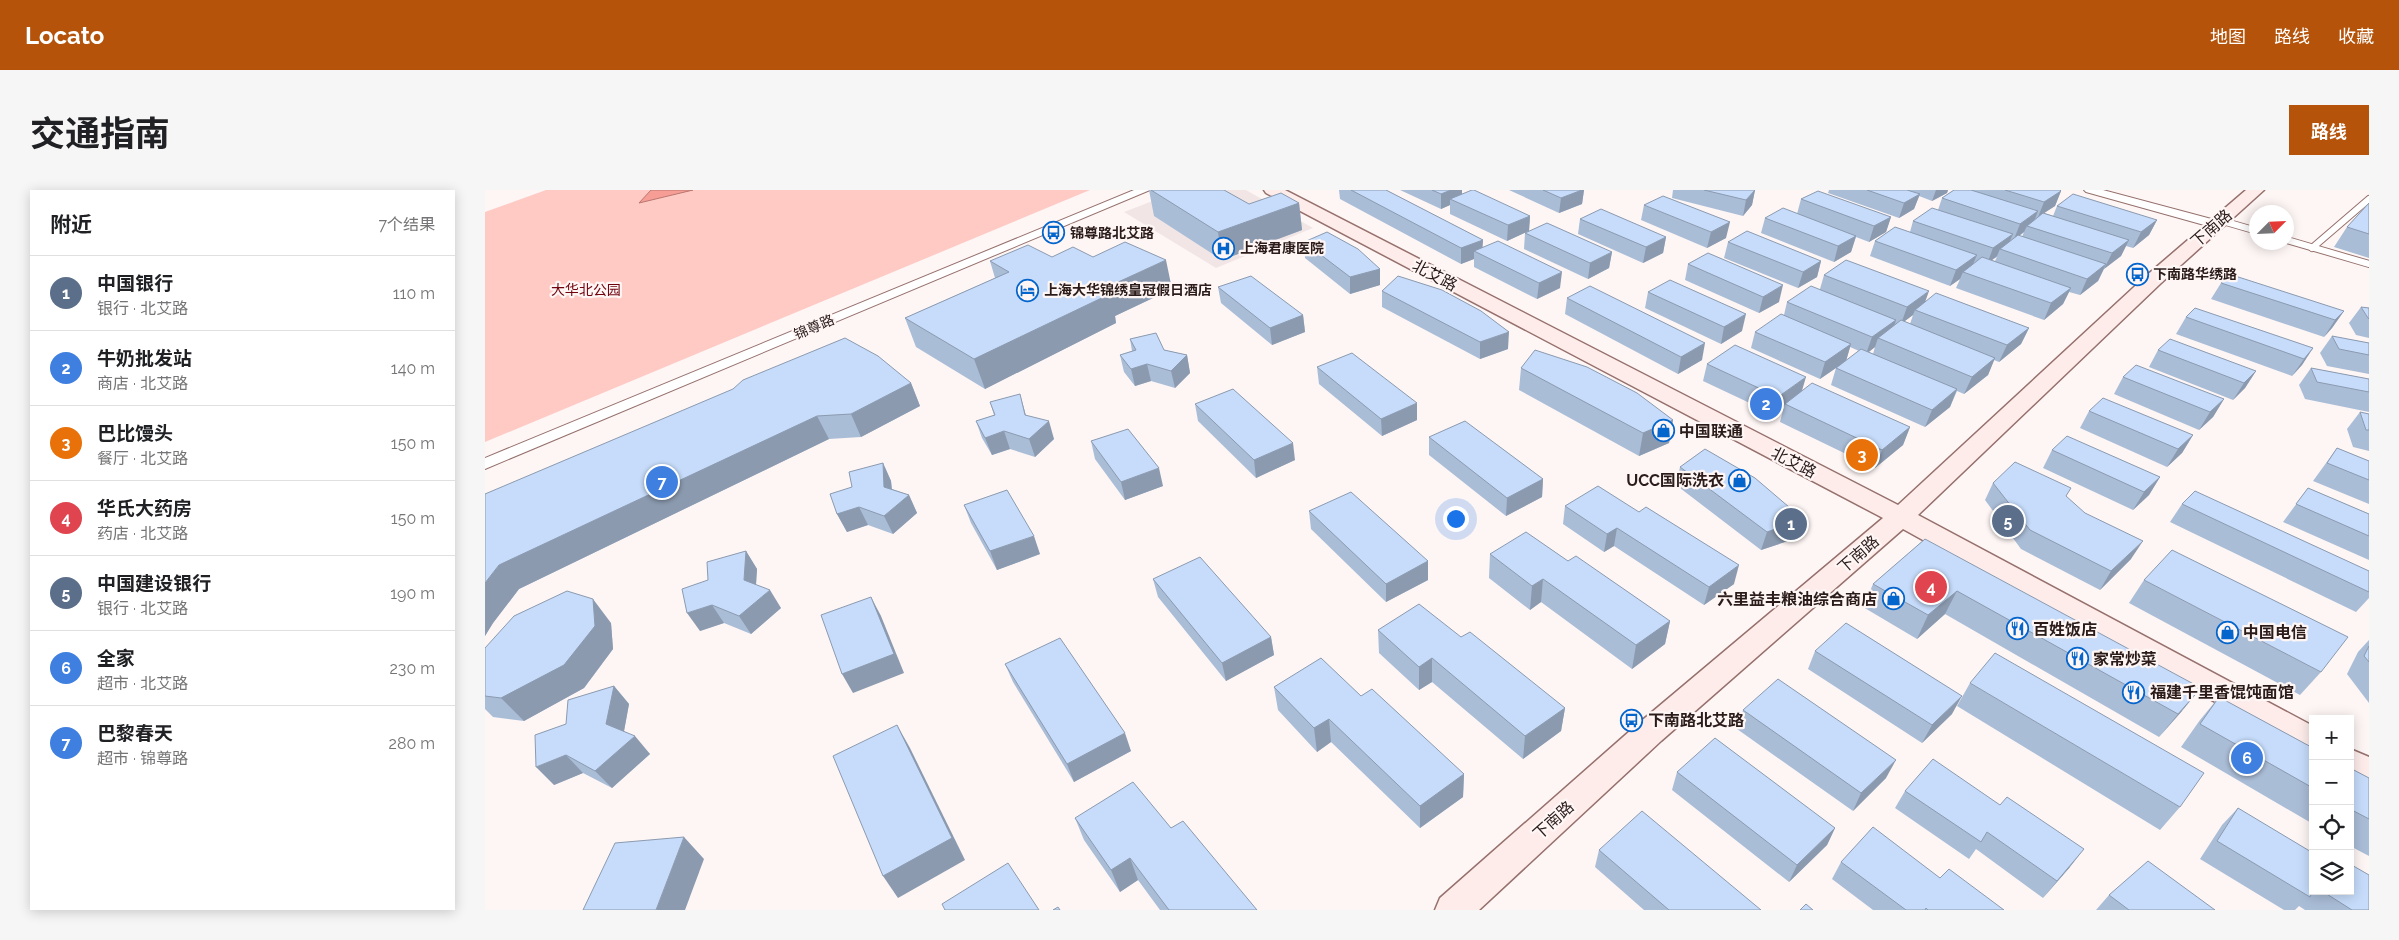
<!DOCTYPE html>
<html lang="zh">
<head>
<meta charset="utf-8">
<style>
	:root { --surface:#fff; --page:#f6f6f6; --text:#202124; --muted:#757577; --line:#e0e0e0; --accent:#b45309 }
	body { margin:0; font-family:Raleway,"Noto Sans SC",sans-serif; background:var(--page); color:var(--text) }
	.controls { position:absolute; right:15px; bottom:15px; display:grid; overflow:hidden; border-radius:0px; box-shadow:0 2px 12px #0003 }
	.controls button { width:45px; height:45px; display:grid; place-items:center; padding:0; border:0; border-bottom:1px solid var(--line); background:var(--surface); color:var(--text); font:25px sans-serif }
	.compass { position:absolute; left:1764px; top:15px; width:45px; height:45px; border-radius:50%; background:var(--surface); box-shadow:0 2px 12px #0003; rotate:66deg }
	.you { position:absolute; left:970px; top:328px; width:18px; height:18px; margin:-12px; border:4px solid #fff; border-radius:50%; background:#1a73e8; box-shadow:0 0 0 8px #1a73e833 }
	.badge { display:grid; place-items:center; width:32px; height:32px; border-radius:50%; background:var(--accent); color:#fff; font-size:16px; font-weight:700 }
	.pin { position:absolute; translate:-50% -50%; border:2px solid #fff; box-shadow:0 1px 5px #0006 }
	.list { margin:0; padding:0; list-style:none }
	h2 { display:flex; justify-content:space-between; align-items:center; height:65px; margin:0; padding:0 20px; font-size:21px }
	h2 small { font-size:16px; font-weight:400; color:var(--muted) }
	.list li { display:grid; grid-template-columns:32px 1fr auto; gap:15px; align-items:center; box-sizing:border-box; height:75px; padding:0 20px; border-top:1px solid var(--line) }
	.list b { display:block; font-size:19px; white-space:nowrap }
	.list p { margin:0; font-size:16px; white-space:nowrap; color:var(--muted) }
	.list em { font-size:16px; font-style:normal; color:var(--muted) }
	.icon { flex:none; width:28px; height:28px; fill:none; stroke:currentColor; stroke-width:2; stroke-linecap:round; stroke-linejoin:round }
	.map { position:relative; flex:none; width:1884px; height:720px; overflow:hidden; border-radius:0px }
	header { display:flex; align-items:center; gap:30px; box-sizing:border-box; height:70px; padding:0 25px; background:var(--accent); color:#fff }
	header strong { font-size:24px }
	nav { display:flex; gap:28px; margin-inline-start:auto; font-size:18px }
	.intro { display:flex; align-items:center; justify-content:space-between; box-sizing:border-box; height:120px; padding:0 30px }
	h1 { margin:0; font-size:35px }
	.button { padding:12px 22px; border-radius:0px; background:var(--accent); color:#fff; font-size:18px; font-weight:700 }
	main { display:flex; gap:30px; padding:0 30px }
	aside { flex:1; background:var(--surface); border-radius:0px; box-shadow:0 2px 12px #0003 }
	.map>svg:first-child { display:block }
	.built { fill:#f1e6e5 }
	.green { fill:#ffcac4 }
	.water { fill:#f69e95; stroke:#b97770 }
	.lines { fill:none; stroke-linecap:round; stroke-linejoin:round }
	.lane-casing { stroke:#95706c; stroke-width:8 }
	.street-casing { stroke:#95706c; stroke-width:2 }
	.secondary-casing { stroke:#95706c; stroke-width:3 }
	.lane { stroke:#fff; stroke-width:6 }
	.street { fill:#fff; fill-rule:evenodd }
	.secondary { fill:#fdecea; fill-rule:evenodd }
	.wall { fill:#aabdd7; fill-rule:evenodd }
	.shaded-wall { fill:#8b9aaf }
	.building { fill:#c6dcfa; stroke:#8b9aaf }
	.labels { text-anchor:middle; stroke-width:4.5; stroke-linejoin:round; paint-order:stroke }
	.far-poi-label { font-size:14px; font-weight:bold; fill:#2b1c1a; stroke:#fef6f5; text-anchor:start }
	.far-park-label { font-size:14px; fill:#70030d; stroke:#fef6f5 }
	.far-street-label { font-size:14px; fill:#2b1c1a; stroke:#fef6f5 }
	.street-label { font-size:16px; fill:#2b1c1a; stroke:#fef6f5 }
	.poi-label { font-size:16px; font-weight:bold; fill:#2b1c1a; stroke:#fef6f5; text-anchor:start }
</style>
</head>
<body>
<header>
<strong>Locato</strong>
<nav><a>地图</a><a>路线</a><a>收藏</a></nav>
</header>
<div class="intro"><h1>交通指南</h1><a class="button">路线</a></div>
<main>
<aside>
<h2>附近<small>7个结果</small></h2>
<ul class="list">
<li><span class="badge" style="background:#5c6f8a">1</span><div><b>中国银行</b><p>银行 · 北艾路</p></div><em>110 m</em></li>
<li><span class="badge" style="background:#3f7fe0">2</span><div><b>牛奶批发站</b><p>商店 · 北艾路</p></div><em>140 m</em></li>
<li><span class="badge" style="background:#e8710a">3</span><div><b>巴比馒头</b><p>餐厅 · 北艾路</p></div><em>150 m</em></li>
<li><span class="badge" style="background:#e0444e">4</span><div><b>华氏大药房</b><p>药店 · 北艾路</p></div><em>150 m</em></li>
<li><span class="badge" style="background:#5c6f8a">5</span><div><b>中国建设银行</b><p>银行 · 北艾路</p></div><em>190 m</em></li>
<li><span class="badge" style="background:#3f7fe0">6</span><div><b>全家</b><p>超市 · 北艾路</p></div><em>230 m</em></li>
<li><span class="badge" style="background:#3f7fe0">7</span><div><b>巴黎春天</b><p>超市 · 锦尊路</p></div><em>280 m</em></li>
</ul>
</aside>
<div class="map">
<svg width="1884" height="720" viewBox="0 0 1884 720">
	<rect width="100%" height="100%" fill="#fef6f5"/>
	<path class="built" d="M 696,0 L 761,0 L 828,38 L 731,78 L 639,22 Z"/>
	<path class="green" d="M 61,0 L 605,0 L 0,252 L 0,22 Z"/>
	<path class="water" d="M 166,0 L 208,0 L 154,13 Z"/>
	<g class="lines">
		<defs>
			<g id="lane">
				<path d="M 1734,30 L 1772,41"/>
				<path d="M 1802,50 L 1884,74"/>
				<path d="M 1827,58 L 1884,9"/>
			</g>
			<g id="street">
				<path d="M 649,0 L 665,0 L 0,279 L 0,268 Z"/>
				<path d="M 1599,0 L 1618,0 L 1734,31 L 1736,34 L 1730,38 L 1601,2 Z"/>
			</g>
			<g id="secondary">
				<path d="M 779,0 L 800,0 L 1413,315 L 1661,86 L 1761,0 L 1779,0 L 1675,94 L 1433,325 L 1828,536 L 1828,564 L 1817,560 L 1418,339 L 1176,551 L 994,720 L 950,720 L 955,708 L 1154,533 L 1398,328 L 781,3 Z"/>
				<path d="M 1865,559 L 1884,567 L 1884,596 L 1865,588 Z"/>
			</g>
		</defs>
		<use href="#lane" class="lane-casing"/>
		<use href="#street" class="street-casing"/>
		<use href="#secondary" class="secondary-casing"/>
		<use href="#lane" class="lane"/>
		<use href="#street" class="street"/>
		<use href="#secondary" class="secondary"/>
	</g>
	<g class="wall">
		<path d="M 664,0 L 739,0 L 764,14 L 814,13 L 817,40 L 737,70 L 669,26 Z"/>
		<path d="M 854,0 L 901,0 L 998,50 L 997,58 L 1075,98 L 1052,109 L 989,77 L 989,69 L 976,74 L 855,9 Z"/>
		<path d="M 915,0 L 977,0 L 977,4 L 1045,26 L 1044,41 L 1022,51 L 965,24 L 965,15 L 956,19 Z"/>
		<path d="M 1024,0 L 1099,0 L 1097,14 L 1074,23 Z"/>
		<path d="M 1188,0 L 1270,0 L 1267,15 L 1258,26 L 1187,8 Z"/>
		<path d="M 1344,0 L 1463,0 L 1462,3 L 1447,11 L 1434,6 L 1429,19 L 1414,28 L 1343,3 Z"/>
		<path d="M 1469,0 L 1575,0 L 1576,1 L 1570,16 L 1559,23 L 1568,26 L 1572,16 L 1672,30 L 1664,45 L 1648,58 L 1641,56 L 1636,66 L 1619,79 L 1613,91 L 1595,105 L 1584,102 L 1578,114 L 1559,130 L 1471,98 L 1475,89 L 1465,96 L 1385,66 L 1390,51 L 1425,42 L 1428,31 L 1453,20 L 1457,8 ZM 1539,42 L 1537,47 L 1534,46 L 1537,44 ZM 1512,67 L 1510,71 L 1507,70 Z"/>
		<path d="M 1316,9 L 1406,27 L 1401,42 L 1384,52 L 1371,47 L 1366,62 L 1349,72 L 1276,43 L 1280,28 L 1312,24 Z"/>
		<path d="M 1884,13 L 1884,68 L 1849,57 L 1862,37 Z"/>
		<path d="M 1159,15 L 1241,48 L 1222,58 L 1156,30 Z"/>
		<path d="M 1095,29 L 1181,47 L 1178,63 L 1158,73 L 1093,44 Z"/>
		<path d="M 1040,43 L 1127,62 L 1124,78 L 1103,89 L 1039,59 Z"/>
		<path d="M 819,52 L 895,79 L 895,95 L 865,104 L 820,68 Z"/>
		<path d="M 1243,52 L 1336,71 L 1332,87 L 1313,98 L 1239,68 Z"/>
		<path d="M 567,67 L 608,67 L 687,99 L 630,126 L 631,133 L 500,199 L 431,157 L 420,128 L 510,88 L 505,71 Z"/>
		<path d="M 1203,74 L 1294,112 L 1274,123 L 1200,90 Z"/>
		<path d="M 1339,85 L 1440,112 L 1544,138 L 1536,154 L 1514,172 L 1509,170 L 1503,185 L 1479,204 L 1472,201 L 1465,217 L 1440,237 L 1346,195 L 1351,178 L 1374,161 L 1365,157 L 1361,171 L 1335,189 L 1266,158 L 1270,142 L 1299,125 L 1302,112 L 1335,99 ZM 1428,125 L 1425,134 L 1419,131 ZM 1390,157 L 1388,164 L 1384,162 Z"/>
		<path d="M 1736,93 L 1859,121 L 1847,138 L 1839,147 L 1726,109 Z"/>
		<path d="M 733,97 L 818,125 L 820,142 L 787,155 L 736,113 Z"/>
		<path d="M 897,101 L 1023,159 L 995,169 L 897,117 Z"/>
		<path d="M 1163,102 L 1257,141 L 1236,154 L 1160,118 Z"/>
		<path d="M 1082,108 L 1217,170 L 1193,184 L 1080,124 Z"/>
		<path d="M 1876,117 L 1884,118 L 1884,148 L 1871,145 L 1864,133 Z"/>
		<path d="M 1701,127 L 1828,158 L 1817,175 L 1807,186 L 1691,144 Z"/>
		<path d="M 1847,146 L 1884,153 L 1884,184 L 1842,176 L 1835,163 Z"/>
		<path d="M 645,149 L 679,160 L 702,165 L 705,183 L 690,198 L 666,191 L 650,196 L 639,182 L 635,165 L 647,161 Z"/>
		<path d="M 1673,160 L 1771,181 L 1760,198 L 1748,210 L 1664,177 Z"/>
		<path d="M 1222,174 L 1317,201 L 1425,237 L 1418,255 L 1390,278 L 1295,232 L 1299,216 L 1288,224 L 1218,191 Z"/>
		<path d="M 832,177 L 932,230 L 897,246 L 834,194 Z"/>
		<path d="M 1036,178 L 1188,230 L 1184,253 L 1154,266 L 1034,200 Z"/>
		<path d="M 1826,178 L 1884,189 L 1884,222 L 1820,209 L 1814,195 Z"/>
		<path d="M 1638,187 L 1739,209 L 1728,227 L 1714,240 L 1629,204 Z"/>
		<path d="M 426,193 L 435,216 L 376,247 L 344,249 L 34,399 L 8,433 L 0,446 L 0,304 Z"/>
		<path d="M 505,212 L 541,225 L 569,249 L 550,267 L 525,259 L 507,265 L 497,248 L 491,231 L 509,225 Z"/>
		<path d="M 710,214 L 810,270 L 771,288 L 713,231 Z"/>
		<path d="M 1604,221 L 1708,245 L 1697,263 L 1682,277 L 1595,238 Z"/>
		<path d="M 1875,222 L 1884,224 L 1884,261 L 1868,257 L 1862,239 Z"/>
		<path d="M 944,247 L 1058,289 L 1057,307 L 1021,326 L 944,265 Z"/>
		<path d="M 606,251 L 678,296 L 640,310 L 610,269 Z"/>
		<path d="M 1852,258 L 1884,271 L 1884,314 L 1828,291 Z"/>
		<path d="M 1567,260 L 1675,287 L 1664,305 L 1648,320 L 1558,278 Z"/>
		<path d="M 398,273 L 406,291 L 407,299 L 424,305 L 432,323 L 408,344 L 383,335 L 362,342 L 352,324 L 367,297 Z"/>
		<path d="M 1195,277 L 1318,329 L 1312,348 L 1276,360 L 1191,295 Z"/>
		<path d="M 1508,293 L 1582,307 L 1646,369 L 1615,400 L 1536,359 L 1500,310 Z"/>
		<path d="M 1823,298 L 1884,324 L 1884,370 L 1798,332 Z"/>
		<path d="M 1697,314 L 1884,381 L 1884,408 L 1871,422 L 1685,332 Z"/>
		<path d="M 479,315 L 555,364 L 512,380 L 486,333 Z"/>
		<path d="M 1080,316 L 1154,322 L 1249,394 L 1219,415 L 1129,356 L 1119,362 L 1078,334 Z"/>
		<path d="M 824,321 L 943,371 L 943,390 L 901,412 L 826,339 Z"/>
		<path d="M 1440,349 L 1697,521 L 1674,547 L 1460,424 L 1432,449 L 1378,417 L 1388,394 Z"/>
		<path d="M 261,361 L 272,379 L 271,395 L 296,418 L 266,444 L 239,433 L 215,441 L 223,390 Z"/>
		<path d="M 1005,364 L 1185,431 L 1180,454 L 1147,479 L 1056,412 L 1045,420 L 1004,388 Z"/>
		<path d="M 668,389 L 786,447 L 789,465 L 741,491 L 673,407 Z"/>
		<path d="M 1659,390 L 1836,482 L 1815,505 L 1644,413 Z"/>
		<path d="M 126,433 L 128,459 L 99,498 L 39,531 L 8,527 L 0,519 L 0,458 Z"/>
		<path d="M 893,440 L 976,447 L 1080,518 L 1076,541 L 1038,569 L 947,492 L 934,500 L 894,463 Z"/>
		<path d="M 1884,450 L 1884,513 L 1862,484 L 1873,462 Z"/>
		<path d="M 1330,461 L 1467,524 L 1437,553 L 1323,479 Z"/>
		<path d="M 520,474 L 646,561 L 589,592 L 528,492 Z"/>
		<path d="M 1485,493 L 1695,617 L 1675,640 L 1472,516 Z"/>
		<path d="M 129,496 L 144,514 L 139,541 L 165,564 L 127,598 L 98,583 L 69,595 L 81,534 Z"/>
		<path d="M 789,497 L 876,506 L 979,584 L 978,607 L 935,638 L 846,552 L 832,562 L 793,520 Z"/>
		<path d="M 1734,507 L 1828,558 L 1828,634 L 1696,557 L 1715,530 Z"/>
		<path d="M 1258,520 L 1401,588 L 1368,621 L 1252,539 Z"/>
		<path d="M 1865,578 L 1884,588 L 1884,666 L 1865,656 Z"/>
		<path d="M 1192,582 L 1350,638 L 1342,655 L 1304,692 L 1187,600 Z"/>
		<path d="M 1420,601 L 1585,677 L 1558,708 L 1491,659 L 1484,669 L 1410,618 Z"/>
		<path d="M 1753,618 L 1828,701 L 1865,701 L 1884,720 L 1820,720 L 1814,716 L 1810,720 L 1799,720 L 1715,669 L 1737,635 Z"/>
		<path d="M 590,628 L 686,638 L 772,720 L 675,720 L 653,690 L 635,702 L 599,650 Z"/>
		<path d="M 1114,660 L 1276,720 L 1159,720 L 1110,677 Z"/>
		<path d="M 1356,672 L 1455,688 L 1519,720 L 1388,720 L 1347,689 Z"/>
		<path d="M 1624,705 L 1730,720 L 1611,720 Z"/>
	</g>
	<g class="shaded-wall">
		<path d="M 966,0 L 977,0 L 977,11 L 965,9 L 965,15 L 956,19 L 956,4 Z"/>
		<path d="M 1097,0 L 1099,0 L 1097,14 L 1074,23 L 1076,8 Z"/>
		<path d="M 1270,0 L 1267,15 L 1258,26 L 1261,10 Z"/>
		<path d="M 1451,0 L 1463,0 L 1462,3 L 1447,11 Z"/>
		<path d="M 1576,1 L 1570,16 L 1553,27 L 1559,12 Z"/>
		<path d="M 1435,4 L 1429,19 L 1414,28 L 1419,13 Z"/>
		<path d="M 814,13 L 817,40 L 737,70 L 733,42 Z"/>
		<path d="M 1553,21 L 1547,37 L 1542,36 L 1539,42 L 1529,49 L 1535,34 Z"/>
		<path d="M 1045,26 L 1044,41 L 1022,51 L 1023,35 Z"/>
		<path d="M 1406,27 L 1401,42 L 1384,52 L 1389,36 Z"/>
		<path d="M 1672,30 L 1664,45 L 1648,58 L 1656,42 Z"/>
		<path d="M 1245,32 L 1241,48 L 1222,58 L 1226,42 Z"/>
		<path d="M 1528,44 L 1521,60 L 1515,59 L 1512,66 L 1502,74 L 1508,58 Z"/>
		<path d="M 1371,46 L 1366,62 L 1349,72 L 1353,56 Z"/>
		<path d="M 1181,47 L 1178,63 L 1158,73 L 1161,57 Z"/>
		<path d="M 998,50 L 997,65 L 989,61 L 989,69 L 976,74 L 976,58 Z"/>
		<path d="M 1644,50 L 1636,66 L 1619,79 L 1627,63 Z"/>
		<path d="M 1127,62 L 1124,78 L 1103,89 L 1105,73 Z"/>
		<path d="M 1492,65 L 1485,81 L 1478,82 L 1475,89 L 1465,96 L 1471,80 Z"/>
		<path d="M 681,70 L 687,99 L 630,126 L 631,133 L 500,199 L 489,169 L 618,99 Z"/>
		<path d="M 1336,71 L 1332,87 L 1313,98 L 1318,82 Z"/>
		<path d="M 1621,74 L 1613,91 L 1595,105 L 1602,89 Z"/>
		<path d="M 895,79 L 895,95 L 865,104 L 865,87 Z"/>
		<path d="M 1077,82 L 1075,98 L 1052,109 L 1054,93 Z"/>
		<path d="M 1298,95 L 1294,112 L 1274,123 L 1278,107 Z"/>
		<path d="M 1586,98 L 1578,114 L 1559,130 L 1566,113 Z"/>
		<path d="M 1444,101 L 1438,118 L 1430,120 L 1428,125 L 1416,134 L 1422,117 Z"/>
		<path d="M 1859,121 L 1847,138 L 1839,147 L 1850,130 Z"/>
		<path d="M 1261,124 L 1257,141 L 1236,154 L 1239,137 Z"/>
		<path d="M 818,125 L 820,142 L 787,155 L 785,138 Z"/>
		<path d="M 1411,130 L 1406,147 L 1393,148 L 1390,157 L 1381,164 L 1387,147 Z"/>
		<path d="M 1544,138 L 1536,154 L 1514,172 L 1522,155 Z"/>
		<path d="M 1024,142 L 1023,159 L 995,169 L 995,152 Z"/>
		<path d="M 1220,153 L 1217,170 L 1193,184 L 1196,167 Z"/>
		<path d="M 1366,154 L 1361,171 L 1335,189 L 1340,172 Z"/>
		<path d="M 1828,158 L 1817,175 L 1807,186 L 1819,169 Z"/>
		<path d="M 702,165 L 705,183 L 690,198 L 686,181 Z"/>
		<path d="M 1510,168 L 1503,185 L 1479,204 L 1487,187 Z"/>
		<path d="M 662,174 L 666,191 L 650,196 L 646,179 Z"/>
		<path d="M 1771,181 L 1760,198 L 1748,210 L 1759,193 Z"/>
		<path d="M 1321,187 L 1316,204 L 1300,214 L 1299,216 L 1288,224 L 1293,207 Z"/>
		<path d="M 426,193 L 435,216 L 376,247 L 366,224 Z"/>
		<path d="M 1472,199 L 1465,217 L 1440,237 L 1447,220 Z"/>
		<path d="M 535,204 L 540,222 L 545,242 L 540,225 Z"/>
		<path d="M 1739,209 L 1728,227 L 1714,240 L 1725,222 Z"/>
		<path d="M 932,213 L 932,230 L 897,246 L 896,229 Z"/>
		<path d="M 332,226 L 344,249 L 34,399 L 8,433 L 0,446 L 0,393 L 14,375 Z"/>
		<path d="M 1188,230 L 1184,253 L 1154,266 L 1158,243 Z"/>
		<path d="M 564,231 L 569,249 L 550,267 L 544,249 Z"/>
		<path d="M 1425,237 L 1418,255 L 1390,278 L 1397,260 Z"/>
		<path d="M 519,241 L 525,259 L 507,265 L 500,248 Z"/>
		<path d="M 1708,245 L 1697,263 L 1682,277 L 1693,259 Z"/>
		<path d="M 808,253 L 810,270 L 771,288 L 769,270 Z"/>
		<path d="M 398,273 L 406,291 L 408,315 L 399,297 Z"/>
		<path d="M 674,278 L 678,296 L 640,310 L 636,292 Z"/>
		<path d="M 1675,287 L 1664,305 L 1648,320 L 1659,302 Z"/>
		<path d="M 1058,289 L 1057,307 L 1021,326 L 1022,308 Z"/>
		<path d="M 424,305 L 432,323 L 408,344 L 399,326 Z"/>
		<path d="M 374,317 L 383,335 L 362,342 L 352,324 Z"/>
		<path d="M 1318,329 L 1312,348 L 1276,360 L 1282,342 Z"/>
		<path d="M 1132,338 L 1129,356 L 1119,362 L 1122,344 Z"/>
		<path d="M 549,346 L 555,364 L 512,380 L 505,361 Z"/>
		<path d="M 1658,351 L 1646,369 L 1615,400 L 1626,381 Z"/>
		<path d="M 261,361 L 272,379 L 270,408 L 259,390 Z"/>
		<path d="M 943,371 L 943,390 L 901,412 L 901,394 Z"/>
		<path d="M 1254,375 L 1249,394 L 1219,415 L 1224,397 Z"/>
		<path d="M 1058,389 L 1056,412 L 1045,420 L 1047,396 Z"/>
		<path d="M 285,400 L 296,418 L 266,444 L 254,426 Z"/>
		<path d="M 1472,401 L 1460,424 L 1432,449 L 1443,425 Z"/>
		<path d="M 386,407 L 396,426 L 419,483 L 368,503 L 357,484 Z"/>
		<path d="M 108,409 L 126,433 L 128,459 L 99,498 L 39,531 L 16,508 Z"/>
		<path d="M 227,415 L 239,433 L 215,441 L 202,423 Z"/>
		<path d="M 1185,431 L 1180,454 L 1147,479 L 1151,455 Z"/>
		<path d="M 786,447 L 789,465 L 741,491 L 737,473 Z"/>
		<path d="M 947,468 L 947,492 L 934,500 L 934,477 Z"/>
		<path d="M 129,496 L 144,514 L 137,552 L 121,534 Z"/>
		<path d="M 1716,498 L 1697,521 L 1674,547 L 1693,524 Z"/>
		<path d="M 1477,506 L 1467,524 L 1437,553 L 1447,535 Z"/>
		<path d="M 1080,518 L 1076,541 L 1038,569 L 1040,546 Z"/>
		<path d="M 844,529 L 846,552 L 832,562 L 829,538 Z"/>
		<path d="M 412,535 L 425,558 L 480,670 L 413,708 L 398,686 Z"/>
		<path d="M 640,543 L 646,561 L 589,592 L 582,574 Z"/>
		<path d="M 150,546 L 165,564 L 127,598 L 110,581 Z"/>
		<path d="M 81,565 L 98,583 L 69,595 L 51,577 Z"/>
		<path d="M 1411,570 L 1401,588 L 1368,621 L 1376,603 Z"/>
		<path d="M 979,584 L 978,607 L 935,638 L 935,616 Z"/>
		<path d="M 1350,638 L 1342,655 L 1304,692 L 1312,675 Z"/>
		<path d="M 199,647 L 219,669 L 200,720 L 171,720 Z"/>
		<path d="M 1599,659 L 1585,677 L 1558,708 L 1572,691 Z"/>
		<path d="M 645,668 L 653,690 L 635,702 L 626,680 Z"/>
	</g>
	<g class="building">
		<path d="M 666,0 L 739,0 L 764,14 L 796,3 L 814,13 L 733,42 Z"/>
		<path d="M 866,0 L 901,0 L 998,50 L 976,58 Z"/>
		<path d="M 947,0 L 966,0 L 956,4 Z"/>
		<path d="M 987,0 L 989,0 L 1045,26 L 1023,35 L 965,9 Z"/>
		<path d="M 1058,0 L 1097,0 L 1076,8 Z"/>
		<path d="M 1219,0 L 1270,0 L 1261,10 Z"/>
		<path d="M 1382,0 L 1422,0 L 1435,4 L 1419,13 Z"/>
		<path d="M 1469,0 L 1486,0 L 1553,21 L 1535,34 L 1457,8 Z"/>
		<path d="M 1520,0 L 1575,0 L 1576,1 L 1559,12 Z"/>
		<path d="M 1333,1 L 1406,27 L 1389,36 L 1316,9 Z"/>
		<path d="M 1588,4 L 1672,30 L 1656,42 L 1572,16 Z"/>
		<path d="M 1178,6 L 1245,32 L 1226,42 L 1159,15 Z"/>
		<path d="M 1884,13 L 1884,44 L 1862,37 Z"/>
		<path d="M 1298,18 L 1371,46 L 1353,56 L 1280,28 Z"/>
		<path d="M 1447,18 L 1528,44 L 1508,58 L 1428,31 Z"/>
		<path d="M 1116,19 L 1181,47 L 1161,57 L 1095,29 Z"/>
		<path d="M 1558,23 L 1644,50 L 1627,63 L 1542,36 Z"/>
		<path d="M 1062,33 L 1127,62 L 1105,73 L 1040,43 Z"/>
		<path d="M 1410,37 L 1492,65 L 1471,80 L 1390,51 Z"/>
		<path d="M 1262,41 L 1336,71 L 1318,82 L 1243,52 Z"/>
		<path d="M 842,42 L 873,59 L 895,79 L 865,87 L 819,52 Z"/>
		<path d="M 1533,45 L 1621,74 L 1602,89 L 1515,59 Z"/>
		<path d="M 1013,51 L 1077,82 L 1054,93 L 989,61 Z"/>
		<path d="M 640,52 L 681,70 L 618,99 L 625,104 L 489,169 L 420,128 L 524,82 L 505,71 L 543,55 L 567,67 L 588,57 L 608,67 Z"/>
		<path d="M 1223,63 L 1298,95 L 1278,107 L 1203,74 Z"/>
		<path d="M 1497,67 L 1586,98 L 1566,113 L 1478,82 Z"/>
		<path d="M 1361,70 L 1444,101 L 1422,117 L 1339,85 Z"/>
		<path d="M 1744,84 L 1859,121 L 1850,130 L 1736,93 Z"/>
		<path d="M 766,86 L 818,125 L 785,138 L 733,97 Z"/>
		<path d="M 913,86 L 957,100 L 996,121 L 1024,142 L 995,152 L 897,101 Z"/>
		<path d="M 1185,90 L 1261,124 L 1239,137 L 1163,102 Z"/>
		<path d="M 1105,96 L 1220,153 L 1196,167 L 1082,108 Z"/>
		<path d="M 1326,96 L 1411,130 L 1387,147 L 1302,112 Z"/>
		<path d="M 1451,103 L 1544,138 L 1522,155 L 1430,120 Z"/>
		<path d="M 1876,117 L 1884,118 L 1884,129 L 1883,128 Z"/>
		<path d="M 1710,118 L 1828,158 L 1819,169 L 1701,127 Z"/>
		<path d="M 1296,124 L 1366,154 L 1340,172 L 1270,142 Z"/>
		<path d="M 1416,130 L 1510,168 L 1487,187 L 1393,148 Z"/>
		<path d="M 671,143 L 679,160 L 702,165 L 686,181 L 662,174 L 646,179 L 635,165 L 651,160 L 645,149 Z"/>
		<path d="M 1847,146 L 1884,153 L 1884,165 L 1854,159 Z"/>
		<path d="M 360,148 L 393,166 L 426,193 L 366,224 L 332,226 L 14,375 L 0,393 L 0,304 L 248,199 L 258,190 Z"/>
		<path d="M 1685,149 L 1771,181 L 1759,193 L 1673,160 Z"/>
		<path d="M 1250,155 L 1321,187 L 1293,207 L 1222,174 Z"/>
		<path d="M 1376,159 L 1472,199 L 1447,220 L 1351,178 Z"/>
		<path d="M 1050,160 L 1102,177 L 1152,203 L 1188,230 L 1158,243 L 1036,178 Z"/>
		<path d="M 867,163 L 932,213 L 896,229 L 832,177 Z"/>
		<path d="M 1651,175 L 1739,209 L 1725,222 L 1638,187 Z"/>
		<path d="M 1826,178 L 1884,189 L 1884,202 L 1832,192 Z"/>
		<path d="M 1327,193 L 1425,237 L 1397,260 L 1300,214 Z"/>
		<path d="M 748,199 L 808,253 L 769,270 L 710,214 Z"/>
		<path d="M 535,204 L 540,225 L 564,231 L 544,249 L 519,241 L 500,248 L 491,231 L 510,225 L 505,212 Z"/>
		<path d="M 1618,208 L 1708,245 L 1693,259 L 1604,221 Z"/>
		<path d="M 1875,222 L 1884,224 L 1884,240 L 1881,240 Z"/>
		<path d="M 980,231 L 1058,289 L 1022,308 L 944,247 Z"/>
		<path d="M 643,239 L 674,278 L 636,292 L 606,251 Z"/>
		<path d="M 1582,246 L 1675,287 L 1659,302 L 1567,260 Z"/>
		<path d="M 1852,258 L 1884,271 L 1884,290 L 1842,273 Z"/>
		<path d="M 1220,259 L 1270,288 L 1318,329 L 1282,342 L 1195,277 Z"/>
		<path d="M 1530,272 L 1586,298 L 1581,306 L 1600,323 L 1658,351 L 1626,381 L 1545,340 L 1508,293 Z"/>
		<path d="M 398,273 L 399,297 L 424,305 L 399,326 L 374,317 L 352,324 L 345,304 L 367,297 L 364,282 Z"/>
		<path d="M 1113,296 L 1154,322 L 1161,317 L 1254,375 L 1224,397 L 1132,338 L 1122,344 L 1080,316 Z"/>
		<path d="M 1823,298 L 1884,324 L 1884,346 L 1811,314 Z"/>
		<path d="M 522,300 L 549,346 L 505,361 L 479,315 Z"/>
		<path d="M 1710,301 L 1884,381 L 1884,402 L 1697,314 Z"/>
		<path d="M 866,302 L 943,371 L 901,394 L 824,321 Z"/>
		<path d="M 1041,342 L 1083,371 L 1091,366 L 1185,431 L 1151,455 L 1058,389 L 1047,396 L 1005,364 Z"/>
		<path d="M 1440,349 L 1716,498 L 1693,524 L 1472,401 L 1443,425 L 1388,394 Z"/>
		<path d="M 1687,360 L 1863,447 L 1836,482 L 1659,390 Z"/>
		<path d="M 261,361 L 259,390 L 285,400 L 254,426 L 227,415 L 202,423 L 197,399 L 223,390 L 222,372 Z"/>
		<path d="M 715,367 L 786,447 L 737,473 L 668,389 Z"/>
		<path d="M 82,401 L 108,409 L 110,436 L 79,475 L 16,508 L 0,506 L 0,458 L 29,426 Z"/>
		<path d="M 386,407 L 409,464 L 357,484 L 336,425 Z"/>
		<path d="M 934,414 L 976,447 L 985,442 L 1080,518 L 1040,546 L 947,468 L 934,477 L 893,440 Z"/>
		<path d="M 1361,433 L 1477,506 L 1447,535 L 1330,461 Z"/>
		<path d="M 575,448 L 640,543 L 582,574 L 520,474 Z"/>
		<path d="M 1884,456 L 1884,472 L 1879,466 Z"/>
		<path d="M 1510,463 L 1719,583 L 1695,617 L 1485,493 Z"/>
		<path d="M 836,468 L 876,506 L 887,499 L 979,584 L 935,616 L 844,529 L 829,538 L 789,497 Z"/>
		<path d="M 1293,489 L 1411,570 L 1376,603 L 1258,520 Z"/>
		<path d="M 129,496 L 121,534 L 150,546 L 110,581 L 81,565 L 51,577 L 50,545 L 81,534 L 83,510 Z"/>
		<path d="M 1734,507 L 1828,558 L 1828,598 L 1715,534 Z"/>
		<path d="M 412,535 L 467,648 L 398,686 L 348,566 Z"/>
		<path d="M 1230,548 L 1350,638 L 1312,675 L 1192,582 Z"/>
		<path d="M 1448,569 L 1515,615 L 1522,607 L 1599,659 L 1572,691 L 1502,642 L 1496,652 L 1420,601 Z"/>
		<path d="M 1865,578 L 1884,588 L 1884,629 L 1865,619 Z"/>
		<path d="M 648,592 L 686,638 L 698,631 L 772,720 L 684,720 L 645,668 L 626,680 L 590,628 Z"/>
		<path d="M 1753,618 L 1828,663 L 1828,700 L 1825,707 L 1732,651 Z"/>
		<path d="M 1157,621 L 1276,720 L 1184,720 L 1114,660 Z"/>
		<path d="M 1388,637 L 1455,688 L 1464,679 L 1519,720 L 1443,720 L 1441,718 L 1440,720 L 1421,720 L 1356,672 Z"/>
		<path d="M 199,647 L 171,720 L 98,720 L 130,653 Z"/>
		<path d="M 1663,671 L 1730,720 L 1644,720 L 1624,705 Z"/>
		<path d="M 523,673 L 554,720 L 460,720 L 457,714 Z"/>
		<path d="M 1865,674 L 1884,685 L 1884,720 L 1867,720 L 1837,701 L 1865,701 Z"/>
		<path d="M 1321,714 L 1328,720 L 1315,720 Z"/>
		<path d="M 573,717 L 575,720 L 568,720 Z"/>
	</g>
	<defs>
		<symbol id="bus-ring" viewBox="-11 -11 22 22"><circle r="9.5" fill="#fef6f5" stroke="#0465cd" stroke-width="1.5"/><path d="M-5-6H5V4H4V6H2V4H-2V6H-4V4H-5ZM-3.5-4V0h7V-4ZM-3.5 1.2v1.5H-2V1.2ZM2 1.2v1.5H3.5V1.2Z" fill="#0465cd"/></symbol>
		<symbol id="hospital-ring" viewBox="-11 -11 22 22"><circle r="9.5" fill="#fef6f5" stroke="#0465cd" stroke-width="1.5"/><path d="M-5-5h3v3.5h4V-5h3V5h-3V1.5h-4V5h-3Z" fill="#0465cd"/></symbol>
		<symbol id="hotel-ring" viewBox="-11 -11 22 22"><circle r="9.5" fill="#fef6f5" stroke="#0465cd" stroke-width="1.5"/><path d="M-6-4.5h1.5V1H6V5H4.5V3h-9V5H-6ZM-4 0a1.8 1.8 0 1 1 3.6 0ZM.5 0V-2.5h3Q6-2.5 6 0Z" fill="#0465cd"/></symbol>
		<symbol id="shop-ring" viewBox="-11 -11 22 22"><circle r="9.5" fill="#fef6f5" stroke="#0465cd" stroke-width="1.5"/><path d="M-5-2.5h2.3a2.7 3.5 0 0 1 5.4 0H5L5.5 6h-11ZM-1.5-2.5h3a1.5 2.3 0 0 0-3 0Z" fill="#0465cd"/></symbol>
		<symbol id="restaurant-ring" viewBox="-11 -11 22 22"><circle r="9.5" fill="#fef6f5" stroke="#0465cd" stroke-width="1.5"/><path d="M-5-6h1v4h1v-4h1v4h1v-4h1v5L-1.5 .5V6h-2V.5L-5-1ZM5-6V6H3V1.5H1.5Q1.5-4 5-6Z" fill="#0465cd"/></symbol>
	</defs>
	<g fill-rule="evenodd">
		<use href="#bus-ring" x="556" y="30" width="25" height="25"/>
		<use href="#hospital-ring" x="726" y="46" width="25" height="25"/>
		<use href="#bus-ring" x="1640" y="72" width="25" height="25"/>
		<use href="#hotel-ring" x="530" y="88" width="25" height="25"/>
		<use href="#shop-ring" x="1166" y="228" width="25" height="25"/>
		<use href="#shop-ring" x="1242" y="278" width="25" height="25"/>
		<use href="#shop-ring" x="1396" y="396" width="25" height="25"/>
		<use href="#restaurant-ring" x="1520" y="426" width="25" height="25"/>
		<use href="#shop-ring" x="1730" y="430" width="25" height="25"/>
		<use href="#restaurant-ring" x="1580" y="456" width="25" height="25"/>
		<use href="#restaurant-ring" x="1636" y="490" width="25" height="25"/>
		<use href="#bus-ring" x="1134" y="518" width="25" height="25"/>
	</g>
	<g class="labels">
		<g class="far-poi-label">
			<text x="585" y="48">锦尊路北艾路</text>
			<text x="755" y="63">上海君康医院</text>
			<text x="1668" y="89">下南路华绣路</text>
			<text x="559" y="105">上海大华锦绣皇冠假日酒店</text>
		</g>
		<g class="far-park-label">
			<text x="101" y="105">大华北公园</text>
		</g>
		<g class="far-street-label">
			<text transform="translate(329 137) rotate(-23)" y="5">锦尊路</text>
		</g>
		<g class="street-label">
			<text transform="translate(1726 38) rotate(-41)" y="6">下南路</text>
			<text transform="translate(950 85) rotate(28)" y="6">北艾路</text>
			<text transform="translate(1309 272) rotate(27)" y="6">北艾路</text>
			<text transform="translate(1373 364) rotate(-41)" y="6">下南路</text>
			<text transform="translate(1068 630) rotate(-42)" y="6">下南路</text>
		</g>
		<g class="poi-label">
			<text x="1194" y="247">中国联通</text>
			<text x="1239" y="296" text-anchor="end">UCC国际洗衣</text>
			<text x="1392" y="415" text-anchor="end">六里益丰粮油综合商店</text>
			<text x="1548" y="445">百姓饭店</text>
			<text x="1758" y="448">中国电信</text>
			<text x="1608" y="475">家常炒菜</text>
			<text x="1665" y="508">福建千里香馄饨面馆</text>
			<text x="1163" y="536">下南路北艾路</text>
		</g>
	</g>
</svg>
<div class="controls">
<button>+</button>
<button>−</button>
<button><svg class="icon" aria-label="locate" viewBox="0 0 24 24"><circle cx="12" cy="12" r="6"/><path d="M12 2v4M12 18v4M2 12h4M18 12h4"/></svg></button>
<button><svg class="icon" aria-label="layers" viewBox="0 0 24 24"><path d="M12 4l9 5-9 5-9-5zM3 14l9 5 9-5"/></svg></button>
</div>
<svg class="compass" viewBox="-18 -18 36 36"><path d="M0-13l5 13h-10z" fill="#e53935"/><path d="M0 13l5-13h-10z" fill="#757577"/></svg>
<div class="you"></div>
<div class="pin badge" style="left:1306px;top:334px;background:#5c6f8a">1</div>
<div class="pin badge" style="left:1281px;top:214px;background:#3f7fe0">2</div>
<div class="pin badge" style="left:1377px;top:265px;background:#e8710a">3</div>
<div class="pin badge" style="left:1446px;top:397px;background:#e0444e">4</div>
<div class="pin badge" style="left:1523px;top:331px;background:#5c6f8a">5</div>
<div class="pin badge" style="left:1762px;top:568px;background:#3f7fe0">6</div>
<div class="pin badge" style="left:177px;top:292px;background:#3f7fe0">7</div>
</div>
</main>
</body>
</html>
